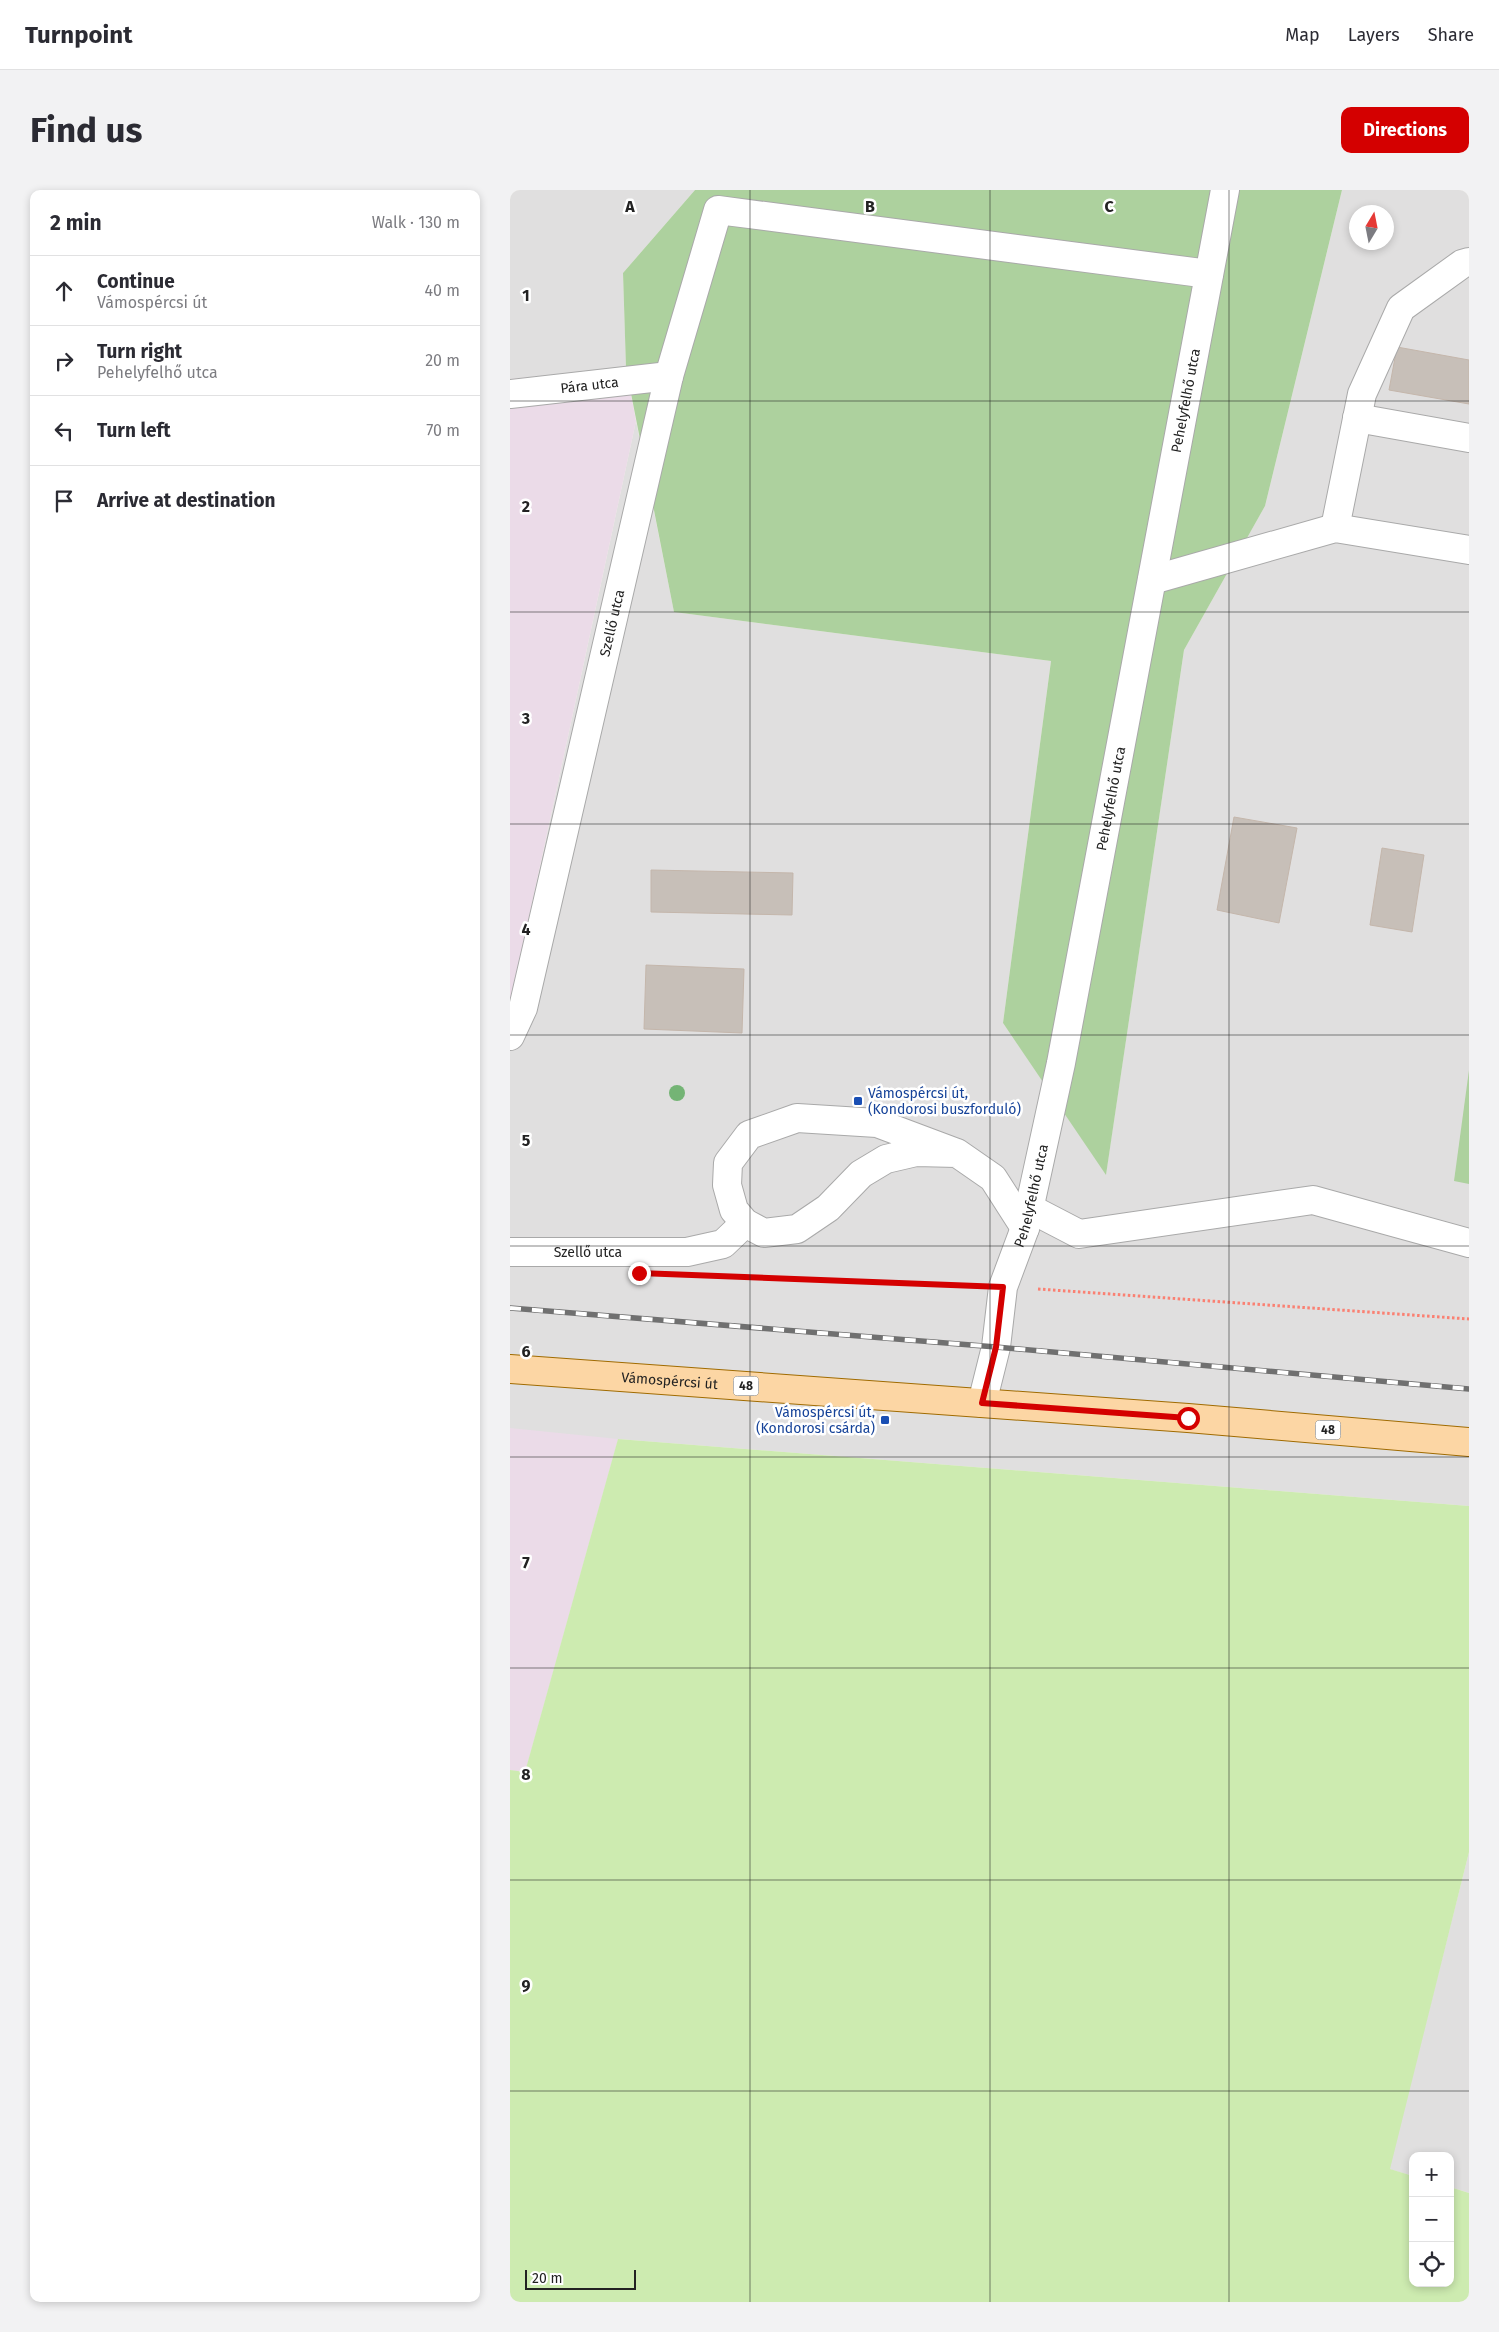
<!DOCTYPE html>
<html lang="en">
<head>
<meta charset="utf-8">
<style>
	:root { --surface:#fff; --page:#f2f2f3; --text:#2b2b33; --muted:#7c7c81; --line:#e1e1e2; --accent:#d40000 }
	body { margin:0; font-family:"Fira Sans",sans-serif; background:var(--page); color:var(--text) }
	.controls { position:absolute; right:15px; bottom:15px; display:grid; overflow:hidden; border-radius:10px; box-shadow:0 2px 8px #0003 }
	.controls button { width:45px; height:45px; display:grid; place-items:center; padding:0; border:0; border-bottom:1px solid var(--line); background:var(--surface); color:var(--text); font:25px sans-serif }
	.compass { position:absolute; left:839px; top:15px; width:45px; height:45px; border-radius:50%; background:var(--surface); box-shadow:0 2px 8px #0003; rotate:10deg }
	.scale { position:absolute; left:15px; bottom:12px; width:111px; box-sizing:border-box; padding-left:5px; border:2px solid #222; border-top:0; font-size:14px; line-height:18px; white-space:nowrap; color:#222; -webkit-text-stroke:4px #fff; paint-order:stroke }
	.stop { position:absolute; width:15px; height:15px; margin:-11px; border:4px solid #d40000; border-radius:50%; background:#fff }
	.stop.end { background:#d40000; border-color:#fff; box-shadow:0 1px 5px #0008 }
	.list { margin:0; padding:0; list-style:none }
	h2 { display:flex; justify-content:space-between; align-items:center; height:65px; margin:0; padding:0 20px; font-size:21px }
	h2 small { font-size:16px; font-weight:400; color:var(--muted) }
	.list li { display:grid; grid-template-columns:32px 1fr auto; gap:15px; align-items:center; box-sizing:border-box; height:70px; padding:0 20px; border-top:1px solid var(--line) }
	.list b { display:block; font-size:19px; white-space:nowrap }
	.list p { margin:0; font-size:16px; white-space:nowrap; color:var(--muted) }
	.list em { font-size:16px; font-style:normal; color:var(--muted) }
	.icon { flex:none; width:28px; height:28px; fill:none; stroke:currentColor; stroke-width:2; stroke-linecap:round; stroke-linejoin:round }
	.map { position:relative; flex:none; width:959px; height:2112px; overflow:hidden; border-radius:10px }
	header { display:flex; align-items:center; gap:30px; box-sizing:border-box; height:70px; padding:0 25px; background:var(--surface); border-bottom:1px solid var(--line) }
	header strong { font-size:24px }
	nav { display:flex; gap:28px; margin-inline-start:auto; font-size:18px }
	.intro { display:flex; align-items:center; justify-content:space-between; box-sizing:border-box; height:120px; padding:0 30px }
	h1 { margin:0; font-size:35px }
	.button { padding:12px 22px; border-radius:10px; background:var(--accent); color:#fff; font-size:18px; font-weight:700 }
	main { display:flex; gap:30px; padding:0 30px }
	aside { flex:1; background:var(--surface); border-radius:10px; box-shadow:0 2px 8px #0003 }
	.map>svg:first-child { display:block }
	.residential { fill:#e0dfdf; fill-rule:evenodd }
	.industrial { fill:#ebdbe8 }
	.grass { fill:#cdebb0 }
	.forest { fill:#add19e }
	.building { fill:#c7bfb8; stroke:#c4b6ab }
	.lines { fill:none; stroke-linecap:round; stroke-linejoin:round }
	.minor-casing { stroke:#a9a9a9; stroke-width:30 }
	.major-casing { stroke:#a06b00; stroke-width:30 }
	.path { stroke:#fa8072; stroke-width:3; stroke-dasharray:2.5 2.5; stroke-linecap:butt }
	.minor { stroke:#fff; stroke-width:28 }
	.major { stroke:#fcd6a4; stroke-width:28 }
	.rail-casing { stroke:#707070; stroke-width:5.5 }
	.rail { stroke:#fff; stroke-width:4; stroke-dasharray:11; stroke-linecap:butt }
	.tree { fill:#74b475 }
	.route { stroke:#d40000; stroke-width:6 }
	.grid { fill:none; stroke:#222; stroke-width:1; stroke-opacity:0.55 }
	.transit-dot { fill:#1a4fb4; stroke:#fff; stroke-width:2 }
	.labels { text-anchor:middle; stroke-width:5; stroke-linejoin:round; paint-order:stroke }
	.shield { fill:#fff; stroke:#646464; stroke-width:1 }
	.shield-label { font-size:12px; font-weight:bold; fill:#222 }
	.street-label { font-size:14px; fill:#222; stroke:#fff }
	.transit-label { font-size:14px; fill:#164399; stroke:#fff; text-anchor:start }
	.grid-label { font-size:16px; text-anchor:middle; font-weight:bold; fill:#222; stroke:#fff; stroke-width:5; stroke-linejoin:round; paint-order:stroke }
</style>
</head>
<body>
<header>
<strong>Turnpoint</strong>
<nav><a>Map</a><a>Layers</a><a>Share</a></nav>
</header>
<div class="intro"><h1>Find us</h1><a class="button">Directions</a></div>
<main>
<aside>
<h2>2 min<small>Walk · 130 m</small></h2>
<ul class="list">
<li><svg class="icon" aria-label="ahead" viewBox="0 0 24 24"><path d="M12 20V5M6 11l6-6 6 6"/></svg><div><b>Continue</b><p>Vámospércsi út</p></div><em>40 m</em></li>
<li><svg class="icon" aria-label="right" viewBox="0 0 24 24"><path d="M7 20v-9h11M14 6l5 5-5 5"/></svg><div><b>Turn right</b><p>Pehelyfelhő utca</p></div><em>20 m</em></li>
<li><svg class="icon" aria-label="left" viewBox="0 0 24 24"><path d="M17 20v-9H6M10 6l-5 5 5 5"/></svg><div><b>Turn left</b></div><em>70 m</em></li>
<li><svg class="icon" aria-label="arrive" viewBox="0 0 24 24"><path d="M6 21V4h12l-3 4 3 4H6"/></svg><div><b>Arrive at destination</b></div></li>
</ul>
</aside>
<div class="map">
<svg width="959" height="2112" viewBox="0 0 959 2112">
	<rect width="100%" height="100%" fill="#f2efe9"/>
	<g class="residential">
		<path d="M 0,0 L 185,0 L 113,83 L 116,178 L 0,189 Z"/>
		<path d="M 832,0 L 959,0 L 959,1316 L 108,1249 L 15,1582 L 0,1580 L 0,816 L 126,231 L 164,422 L 541,471 L 493,833 L 596,984 L 674,460 L 755,316 ZM 846,22 L 876,22 L 876,52 L 846,52 Z"/>
		<path d="M 959,1662 L 959,2003 L 940,1997 L 940,1966 L 903,1966 L 903,1986 L 879,1979 Z"/>
	</g>
	<g class="industrial">
		<path d="M 116,178 L 126,231 L 0,815 L 0,189 Z"/>
		<path d="M 0,1238 L 108,1249 L 15,1582 L 0,1580 Z"/>
	</g>
	<path class="grass" d="M 108,1249 L 959,1316 L 959,1662 L 880,1979 L 903,1986 L 903,2093 L 940,2093 L 940,1997 L 959,2003 L 959,2112 L 0,2112 L 0,1580 L 15,1582 Z"/>
	<g class="forest">
		<path d="M 185,0 L 832,0 L 755,316 L 674,460 L 596,985 L 493,833 L 541,471 L 164,422 L 116,178 L 113,83 Z"/>
		<path d="M 959,880 L 959,994 L 944,991 Z"/>
	</g>
	<g class="building">
		<path d="M 887,157 L 959,170 L 959,214 L 879,200 Z"/>
		<path d="M 724,627 L 787,638 L 769,733 L 707,720 Z"/>
		<path d="M 872,658 L 914,665 L 902,742 L 860,735 Z"/>
		<path d="M 141,680 L 283,683 L 282,725 L 141,722 Z"/>
		<path d="M 136,775 L 234,779 L 232,843 L 134,839 Z"/>
	</g>
	<g class="lines">
		<defs>
			<g id="minor">
				<path id="s1" d="M 0,204 L 159,186"/>
				<path d="M 847,228 L 959,248"/>
				<path d="M 825,338 L 852,204 L 891,118 L 952,74 L 959,72"/>
				<path d="M 642,390 L 825,338 L 959,360"/>
				<path id="s2" d="M 0,846 L 13,818 L 159,186 L 208,20 L 699,84"/>
				<path d="M 447,963 L 406,962 L 376,969 L 351,984 L 318,1018 L 287,1039 L 254,1043 L 235,1033 L 224,1020 L 217,995 L 218,973 L 239,945 L 287,928 L 367,933 L 447,963 L 483,988 L 515,1038"/>
				<path d="M 519,1018 L 569,1044 L 803,1010 L 959,1053"/>
				<path id="s3" d="M 0,1062 L 177,1062 L 213,1054 L 235,1033"/>
				<path id="s4" d="M 472,1213 L 486,1157 L 493,1097 L 515,1038 L 551,873 L 715,0"/>
			</g>
			<g id="major">
				<path id="s5" d="M 0,1179 L 678,1228 L 959,1252"/>
			</g>
		</defs>
		<use href="#minor" class="minor-casing"/>
		<use href="#major" class="major-casing"/>
		<g class="path">
			<path d="M 223,1087 L 459,1096"/>
			<path d="M 528,1099 L 959,1129"/>
		</g>
		<use href="#minor" class="minor"/>
		<use href="#major" class="major"/>
		<defs>
			<path id="rail" d="M 0,1118 L 486,1157 L 959,1199"/>
		</defs>
		<use href="#rail" class="rail-casing"/>
		<use href="#rail" class="rail"/>
	</g>
	<circle class="tree" cx="167" cy="903" r="8"/>
	<g class="lines">
		<path class="route" d="M 129,1083 L 493,1097 L 486,1157 L 472,1213 L 678,1228"/>
	</g>
	<path class="grid" d="M 240,0 L 240,2112M 480,0 L 480,2112M 719,0 L 719,2112M 0,211 L 959,211M 0,422 L 959,422M 0,634 L 959,634M 0,845 L 959,845M 0,1056 L 959,1056M 0,1267 L 959,1267M 0,1478 L 959,1478M 0,1690 L 959,1690M 0,1901 L 959,1901"/>
	<g class="transit-dot">
		<rect x="343" y="906" width="10" height="10" rx="2.5"/>
		<rect x="370" y="1225" width="10" height="10" rx="2.5"/>
	</g>
	<g class="labels">
		<g class="shield">
			<rect x="223.5" y="1186.5" width="25" height="19" rx="4"/>
			<rect x="805.5" y="1230.5" width="25" height="19" rx="4"/>
		</g>
		<g class="shield-label">
			<text x="236" y="1200">48</text>
			<text x="818" y="1244">48</text>
		</g>
		<g class="street-label">
			<text dy="5" stroke="none"><textPath href="#s1" startOffset="80">Pára utca</textPath></text>
			<text dy="5" stroke="none"><textPath href="#s4" startOffset="1024">Pehelyfelhő utca</textPath></text>
			<text dy="5" stroke="none"><textPath href="#s2" startOffset="426">Szellő utca</textPath></text>
			<text dy="5" stroke="none"><textPath href="#s4" startOffset="619">Pehelyfelhő utca</textPath></text>
			<text dy="5" stroke="none"><textPath href="#s4" startOffset="214">Pehelyfelhő utca</textPath></text>
			<text dy="5" stroke="none"><textPath href="#s3" startOffset="78">Szellő utca</textPath></text>
			<text dy="5" stroke="none"><textPath href="#s5" startOffset="160">Vámospércsi út</textPath></text>
		</g>
		<g class="transit-label">
			<text x="358" y="908">Vámospércsi út,<tspan x="358" dy="16">(Kondorosi buszforduló)</tspan></text>
			<text x="365" y="1227" text-anchor="end">Vámospércsi út,<tspan x="365" dy="16">(Kondorosi csárda)</tspan></text>
		</g>
	</g>
	<g class="grid-label">
		<text x="120" y="22">A</text>
		<text x="360" y="22">B</text>
		<text x="599" y="22">C</text>
		<text x="16" y="111">1</text>
		<text x="16" y="322">2</text>
		<text x="16" y="534">3</text>
		<text x="16" y="745">4</text>
		<text x="16" y="956">5</text>
		<text x="16" y="1167">6</text>
		<text x="16" y="1378">7</text>
		<text x="16" y="1590">8</text>
		<text x="16" y="1801">9</text>
	</g>
</svg>
<div class="controls">
<button>+</button>
<button>−</button>
<button><svg class="icon" aria-label="locate" viewBox="0 0 24 24"><circle cx="12" cy="12" r="6"/><path d="M12 2v4M12 18v4M2 12h4M18 12h4"/></svg></button>
</div>
<svg class="compass" viewBox="-18 -18 36 36"><path d="M0-13l5 13h-10z" fill="#e53935"/><path d="M0 13l5-13h-10z" fill="#7c7c81"/></svg>
<div class="scale">20 m</div>
<div class="stop" style="left:678px;top:1228px"></div>
<div class="stop end" style="left:129px;top:1083px"></div>
</div>
</main>
</body>
</html>
